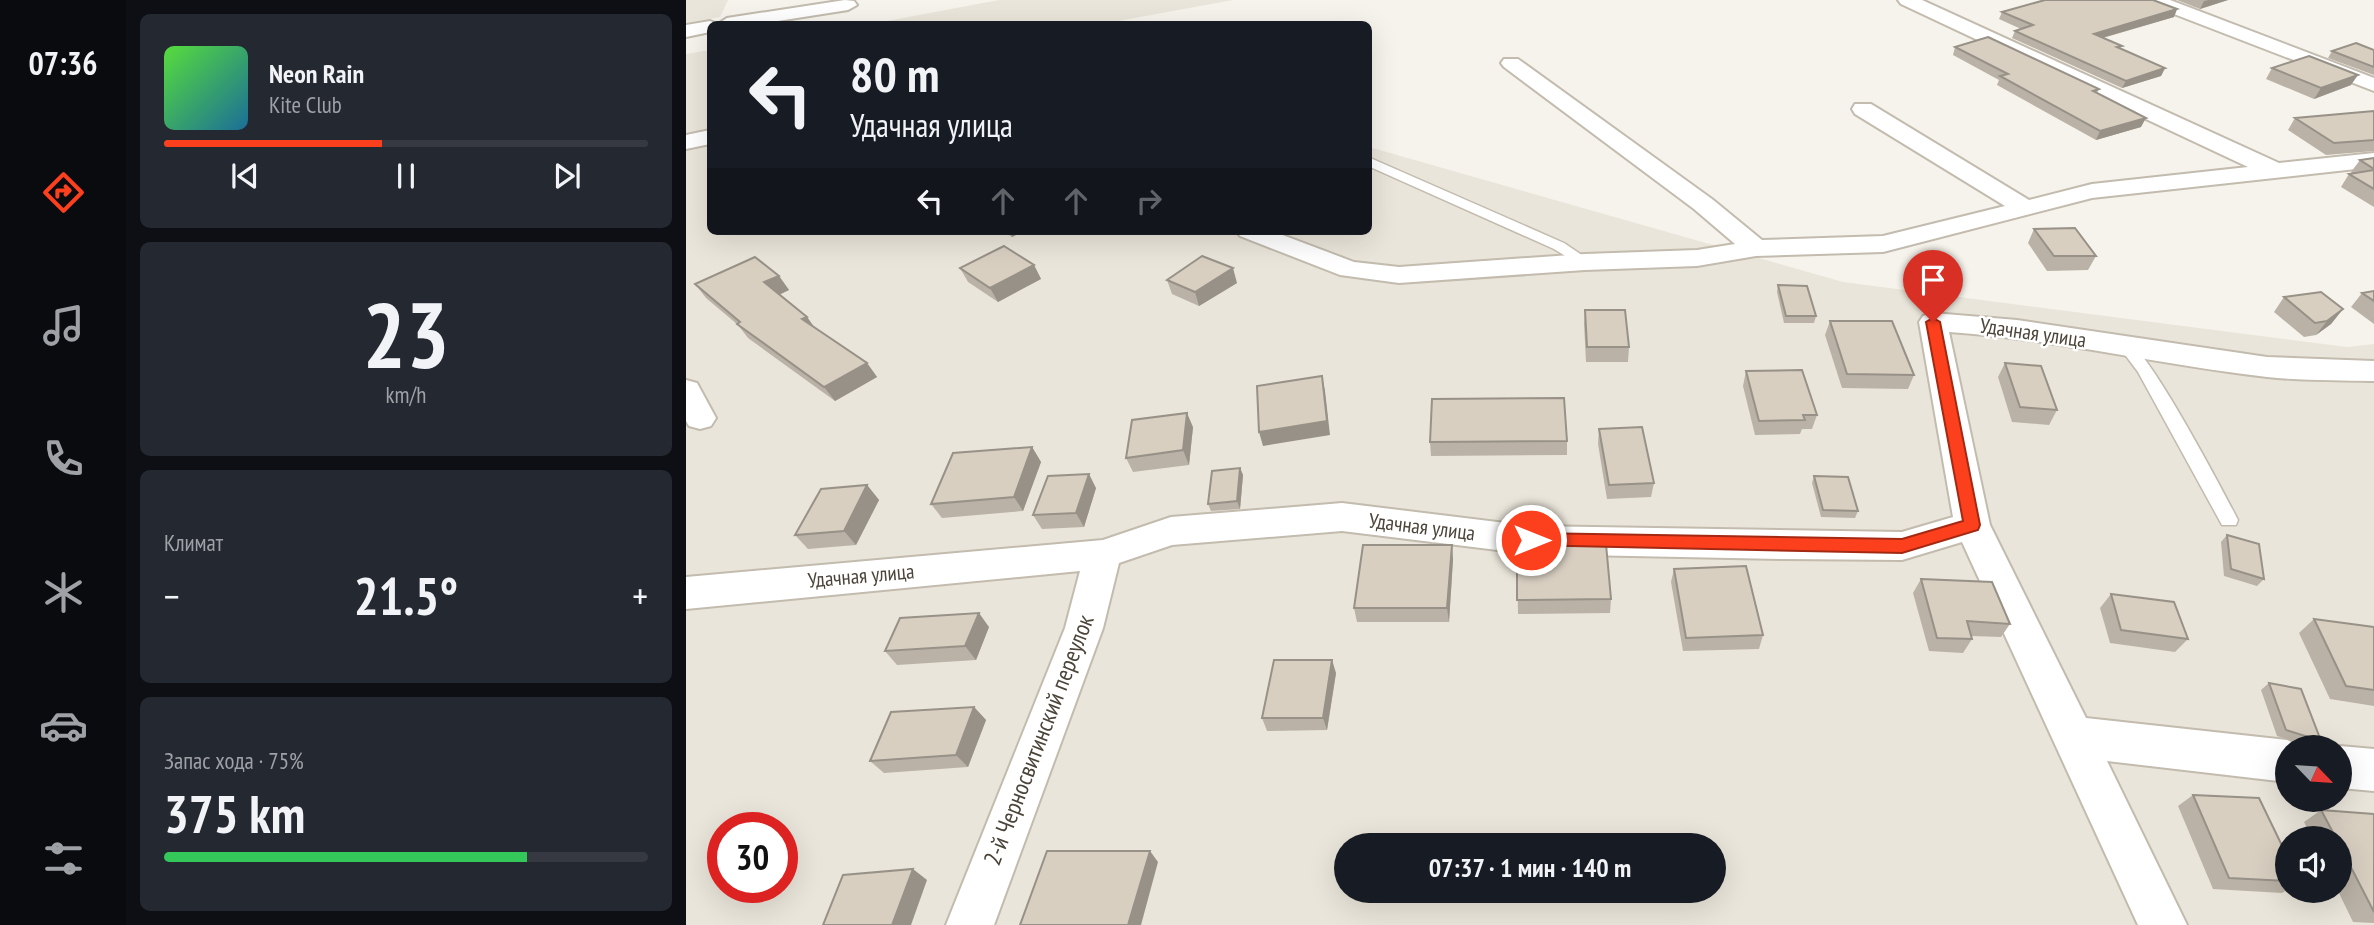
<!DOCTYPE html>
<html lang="ru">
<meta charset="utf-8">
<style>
:root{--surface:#171b24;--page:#242831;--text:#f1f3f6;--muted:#9ea1a6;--line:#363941;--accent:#fc3f1d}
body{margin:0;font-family:"PT Sans Narrow",sans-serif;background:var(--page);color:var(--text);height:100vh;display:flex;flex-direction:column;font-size:26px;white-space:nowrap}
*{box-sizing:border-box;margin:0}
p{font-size:23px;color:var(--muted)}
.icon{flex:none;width:38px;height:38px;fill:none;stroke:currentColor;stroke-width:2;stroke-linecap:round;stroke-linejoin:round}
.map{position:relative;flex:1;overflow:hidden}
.details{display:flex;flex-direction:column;gap:14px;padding:14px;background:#0d0f14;width:560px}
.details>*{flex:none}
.banner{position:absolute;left:21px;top:21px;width:665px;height:214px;border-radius:10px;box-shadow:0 7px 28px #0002;background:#171b24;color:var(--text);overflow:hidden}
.needle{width:46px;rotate:115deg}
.tools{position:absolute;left:1589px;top:735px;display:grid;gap:14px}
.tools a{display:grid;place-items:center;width:77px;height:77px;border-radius:50%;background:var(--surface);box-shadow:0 7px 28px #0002;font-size:35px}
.speed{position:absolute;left:21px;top:812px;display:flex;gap:14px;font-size:35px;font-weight:700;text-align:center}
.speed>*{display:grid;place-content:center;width:91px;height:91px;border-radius:50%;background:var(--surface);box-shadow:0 7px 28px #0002;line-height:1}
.speed .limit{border:10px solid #d22;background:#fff;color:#111}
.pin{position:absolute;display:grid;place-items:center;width:60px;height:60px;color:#fff;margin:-72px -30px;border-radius:50% 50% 50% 0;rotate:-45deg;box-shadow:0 0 7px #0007}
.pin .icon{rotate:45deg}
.me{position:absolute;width:77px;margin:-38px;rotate:90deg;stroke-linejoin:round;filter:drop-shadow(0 0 5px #0008)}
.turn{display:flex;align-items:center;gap:24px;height:147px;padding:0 28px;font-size:32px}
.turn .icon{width:91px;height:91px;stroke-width:2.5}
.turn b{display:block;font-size:49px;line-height:60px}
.lanes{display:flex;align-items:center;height:66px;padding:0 28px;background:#0003;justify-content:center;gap:35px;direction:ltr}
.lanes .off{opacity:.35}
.big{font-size:52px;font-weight:700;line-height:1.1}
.details .card{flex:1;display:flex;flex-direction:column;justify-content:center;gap:10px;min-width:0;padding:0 24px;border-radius:10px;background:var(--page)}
.details .dial{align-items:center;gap:0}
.dial b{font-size:91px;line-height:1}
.song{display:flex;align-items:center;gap:21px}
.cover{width:84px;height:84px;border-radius:10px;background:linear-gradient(135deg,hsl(110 70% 55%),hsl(200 70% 35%))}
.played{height:7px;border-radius:4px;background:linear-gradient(90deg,var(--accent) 45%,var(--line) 45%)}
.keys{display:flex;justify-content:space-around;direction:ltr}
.heat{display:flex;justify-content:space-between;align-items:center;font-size:38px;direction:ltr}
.charge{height:10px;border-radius:5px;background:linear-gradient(90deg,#34c759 75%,var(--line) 0)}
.trip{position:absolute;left:648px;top:833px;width:392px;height:70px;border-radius:35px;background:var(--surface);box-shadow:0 7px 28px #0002;font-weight:700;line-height:70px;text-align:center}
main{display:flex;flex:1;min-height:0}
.menu{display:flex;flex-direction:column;width:126px;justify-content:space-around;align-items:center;background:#090b0e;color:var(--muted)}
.menu .icon{width:49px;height:49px}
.menu .selected{color:var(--accent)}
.menu b{font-size:32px;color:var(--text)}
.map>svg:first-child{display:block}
</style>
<main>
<nav class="menu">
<b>07:36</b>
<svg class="icon selected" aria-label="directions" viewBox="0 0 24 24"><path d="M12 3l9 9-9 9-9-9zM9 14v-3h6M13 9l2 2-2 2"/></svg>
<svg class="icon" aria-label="music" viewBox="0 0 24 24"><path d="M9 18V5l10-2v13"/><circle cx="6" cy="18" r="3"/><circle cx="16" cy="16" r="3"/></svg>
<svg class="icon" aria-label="phone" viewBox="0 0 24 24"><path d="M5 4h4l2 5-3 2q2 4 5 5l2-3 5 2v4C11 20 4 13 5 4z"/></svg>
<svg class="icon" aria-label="climate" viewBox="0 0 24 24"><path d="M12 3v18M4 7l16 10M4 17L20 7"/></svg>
<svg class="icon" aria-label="car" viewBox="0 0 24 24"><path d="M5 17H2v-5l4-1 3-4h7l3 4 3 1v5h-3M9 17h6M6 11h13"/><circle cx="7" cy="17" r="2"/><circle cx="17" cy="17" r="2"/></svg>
<svg class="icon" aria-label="filters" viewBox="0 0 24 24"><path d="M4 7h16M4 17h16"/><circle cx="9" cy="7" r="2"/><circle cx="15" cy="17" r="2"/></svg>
</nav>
<section class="details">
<div class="card">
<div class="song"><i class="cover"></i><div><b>Neon Rain</b><p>Kite Club</p></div></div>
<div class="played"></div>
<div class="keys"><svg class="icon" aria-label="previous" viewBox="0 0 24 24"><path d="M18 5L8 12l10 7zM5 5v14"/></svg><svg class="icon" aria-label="pause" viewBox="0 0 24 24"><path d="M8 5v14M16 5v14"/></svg><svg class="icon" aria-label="next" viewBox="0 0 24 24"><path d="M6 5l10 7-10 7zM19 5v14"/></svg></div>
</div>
<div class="card dial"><b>23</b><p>km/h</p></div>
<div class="card"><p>Климат</p>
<div class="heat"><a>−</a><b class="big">21.5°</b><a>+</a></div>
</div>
<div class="card"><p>Запас хода · 75%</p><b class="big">375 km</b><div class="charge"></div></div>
</section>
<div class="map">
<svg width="1688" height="925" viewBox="0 0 1688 925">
<rect width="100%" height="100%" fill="#f6f3ec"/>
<!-- residential -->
<g fill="#eae5da" fill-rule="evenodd">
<path d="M0,0H42L34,17L0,23Z"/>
<path d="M313,0H547L416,24H185Z"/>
<path d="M24,50V231H682L683,147L1157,282L1661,347L1688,344V925H0V54ZM1601,747H1654V800H1601ZM37,828H96V887H37ZM1601,838H1654V891H1601ZM660,845H1027V891H660Z"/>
</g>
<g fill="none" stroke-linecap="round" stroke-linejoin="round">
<!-- service casing -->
<g stroke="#c2bbae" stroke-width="3">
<g id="service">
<path d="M682,157L878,243L906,262L904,265H894L868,249L682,166Z"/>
<path d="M1442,343C1462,348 1538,493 1552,520L1550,525H1536L1452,372L1434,348Z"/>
</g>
</g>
<!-- minor casing -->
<g stroke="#c2bbae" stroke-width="4">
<g id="minor">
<path d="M159,0L168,1L171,5L162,10L73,24H32L41,18Z"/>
<path d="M1212,0H1236L1593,163L1688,153V167L1406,198L1197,252L1070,256L1011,266L899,270L713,283L654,275L554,236L550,231H586L668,262L713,267L899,254L1011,250L1049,244L1008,209L818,67L815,63L818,59H832L1026,199L1076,240L1197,236L1319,206L1169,114L1166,109L1169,104H1185L1343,200L1406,184L1562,167L1215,4Z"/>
<path d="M1459,0H1484L1688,78V91L1462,4Z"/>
<path d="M24,21L32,24H24V32L0,37V25Z"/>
<path d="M24,130V144L0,149V135Z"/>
<path d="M1247,313L1331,320L1581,357L1688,361V381C1652,380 1617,381 1581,377C1475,365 1370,339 1263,332L1304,525L1400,718L1601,740L1617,747H1601V782L1421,761L1501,925H1452L1276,542L1216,560L1097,559L845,554L656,531L486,545L433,563L417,628L308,925H260L379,628L394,571L0,609V577L417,540L485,517L656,503L845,526L1216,532L1267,517L1233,322L1237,316Z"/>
<path d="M0,380L11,383L30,418L25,426L14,429L3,426L0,421Z"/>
<path d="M1654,746L1688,749V791L1654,788V747H1652Z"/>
</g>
</g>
<!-- service -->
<use href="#service" fill="#fff" fill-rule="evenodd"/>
<!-- minor -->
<use href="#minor" fill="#fff" fill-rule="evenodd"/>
</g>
<!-- wall -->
<g fill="#bab2a6">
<path d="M1491,0H1542L1514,9Z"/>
<path d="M1491,9L1488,17L1417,38L1434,49L1479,68L1475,76L1436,88L1326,38L1329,31L1335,29L1313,19L1316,12Z"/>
<path d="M1269,47L1413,89L1411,93L1455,127L1410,140L1311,85L1313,80L1267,55Z"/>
<path d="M1688,50V75L1642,58L1646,51Z"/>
<path d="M1586,68L1665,85L1628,99L1580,79Z"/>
<path d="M1688,111V151L1640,155L1602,130L1609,118Z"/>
<path d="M1688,158V207L1655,187L1663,174H1667L1665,172L1674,160Z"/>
<path d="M1348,229L1410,256L1402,270L1361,271L1342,243Z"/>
<path d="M317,231H338L326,237Z"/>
<path d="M348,265L355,279L312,302L282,282L274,268Z"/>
<path d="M93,276L103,290L93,294L121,317L128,327L181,363L191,377L149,401L62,338L52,325L20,298L9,284Z"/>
<path d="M481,280L551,283L513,306L486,294Z"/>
<path d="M1092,285L1130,316L1128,323H1098L1091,292Z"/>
<path d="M1688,291V324L1665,307L1676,293Z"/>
<path d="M1598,297L1657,309L1645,324L1630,335L1618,337L1588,312Z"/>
<path d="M899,310L943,347L942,362H900L898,324Z"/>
<path d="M1144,321L1228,375L1222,389L1156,388L1139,335Z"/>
<path d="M1319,363L1371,410L1363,425L1326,422L1312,377Z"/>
<path d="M1060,371L1131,415L1126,429H1116L1114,434L1069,435L1057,386Z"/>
<path d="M507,427L503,465L447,472L440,458Z"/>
<path d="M913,429L968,483L965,497L921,499L912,444Z"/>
<path d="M881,441V455L745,456L744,442Z"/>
<path d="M346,447L355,462L337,511L256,518L245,504Z"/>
<path d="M554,468L557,475L554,509L525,511L522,504Z"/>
<path d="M1128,476L1172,511L1169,518L1135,517L1126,483Z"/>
<path d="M181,485L193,500L170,545L122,549L109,535Z"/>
<path d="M410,488L398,527L356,529L347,515Z"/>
<path d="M1541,535L1578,579L1571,586L1538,576L1535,542Z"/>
<path d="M831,543L925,599L924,613L832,614Z"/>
<path d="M767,559L763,622H671L668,608Z"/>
<path d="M988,569L1077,635L1073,649L997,651L985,582Z"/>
<path d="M1235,579L1324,624L1315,637L1285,636L1286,639L1277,653L1243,651L1227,593Z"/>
<path d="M1425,594L1502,639L1489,652L1424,643L1414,608Z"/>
<path d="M1628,619L1688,627V706L1644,699L1613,633Z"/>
<path d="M303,627L290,660L211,665L199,651Z"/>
<path d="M650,673L641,730L581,731L576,718Z"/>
<path d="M1583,683L1635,741L1626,747L1591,736L1575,690Z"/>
<path d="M288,707L300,720L282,767L198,773L184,761Z"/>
<path d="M1507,795L1601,856V890L1596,893L1527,889L1492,806Z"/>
<path d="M1635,810L1688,814V923L1667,922L1652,891H1654V838H1626L1618,822Z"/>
</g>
<!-- shaded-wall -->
<g fill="#979187">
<path d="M1523,0H1542L1514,9L1518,1Z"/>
<path d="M1491,9L1488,17L1405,41L1408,34Z"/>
<path d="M1479,68L1475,76L1436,88L1440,81Z"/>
<path d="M1672,75L1665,85L1628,99L1635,88Z"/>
<path d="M1460,118L1455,127L1410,140L1414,131Z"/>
<path d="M324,231H338L326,237Z"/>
<path d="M348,265L355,279L312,302L304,288Z"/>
<path d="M547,268L551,283L513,306L509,292Z"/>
<path d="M93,276L103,290L89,297L78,282Z"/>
<path d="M1657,309L1645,324L1630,335L1641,321Z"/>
<path d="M121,317L131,331L116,319Z"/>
<path d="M181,363L191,377L149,401L138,387Z"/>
<path d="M636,376L639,391L644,435L577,446L573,432Z"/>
<path d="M501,413L507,427L503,465L497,450Z"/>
<path d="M346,447L355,462L337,511L328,497Z"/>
<path d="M554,468L557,475L554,509L551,501Z"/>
<path d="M403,474L410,488L398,527L390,513Z"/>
<path d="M181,485L193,500L170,545L158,531Z"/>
<path d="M766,545L767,559L763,622L761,608Z"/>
<path d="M293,613L303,627L290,660L279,646Z"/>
<path d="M646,660L650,673L641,730L637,718Z"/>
<path d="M288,707L300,720L282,767L270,755Z"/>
<path d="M464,851L472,862L455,925H442Z"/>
<path d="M227,869L241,880L225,925H206Z"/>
</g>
<!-- building -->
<g fill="#d8cfc1" stroke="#979187" stroke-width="2">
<path d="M1359,0H1467L1491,9L1408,34L1436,46L1431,47L1479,68L1440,81L1329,31L1347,25L1316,12Z"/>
<path d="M1302,37L1413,89L1407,91L1460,118L1414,131L1314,76L1322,74L1269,47Z"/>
<path d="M1670,43L1688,50V67L1646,51Z"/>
<path d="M1623,56L1672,75L1635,88L1586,68Z"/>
<path d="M1688,111V140L1648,143L1609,118Z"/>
<path d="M1688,158V169L1674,160Z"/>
<path d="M1688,170V189L1663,174Z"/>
<path d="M1389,228L1410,256H1368L1348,229Z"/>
<path d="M318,246L348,265L304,288L274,268Z"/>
<path d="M516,256L547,268L509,292L481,280Z"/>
<path d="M69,257L93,276L78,282L121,317L116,319L181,363L138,387L51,324L54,322L9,284Z"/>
<path d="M1092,285L1121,286L1130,316H1100Z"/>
<path d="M1688,291V301L1676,293Z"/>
<path d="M1635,292L1657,309L1641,321L1629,323L1598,297Z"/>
<path d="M899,310H939L943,347H901Z"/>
<path d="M1144,321H1206L1228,375L1161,374Z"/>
<path d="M1319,363L1355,366L1371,410L1334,407Z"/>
<path d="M1116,370L1131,415H1117L1119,420L1073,421L1060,371Z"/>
<path d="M636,376L641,421L573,432L571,386Z"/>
<path d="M878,398L881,441L744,442L746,399Z"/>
<path d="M501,413L497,450L440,458L446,420Z"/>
<path d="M956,427L968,483L923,485L913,429Z"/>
<path d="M346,447L328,497L245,504L267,453Z"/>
<path d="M554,468L551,501L522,504L526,471Z"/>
<path d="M403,474L390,513L347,515L362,476Z"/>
<path d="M1128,476L1162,477L1172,511L1137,510Z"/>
<path d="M181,485L158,531L109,535L135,489Z"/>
<path d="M1541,535L1573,544L1578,579L1545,569Z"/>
<path d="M831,543L920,544L925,599L831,600Z"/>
<path d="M677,545H766L761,608H668Z"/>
<path d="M1060,566L1077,635L1000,638L988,569Z"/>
<path d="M1235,579L1306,582L1324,624L1281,621L1286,639L1251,638Z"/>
<path d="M1425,594L1488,602L1502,639L1435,630Z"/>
<path d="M293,613L279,646L199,651L214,618Z"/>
<path d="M1628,619L1688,627V690L1660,686Z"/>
<path d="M588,660H646L637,718H576Z"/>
<path d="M1583,683L1615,689L1635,741L1600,730Z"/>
<path d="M288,707L270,755L184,761L205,712Z"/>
<path d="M1507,795L1573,798L1601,856V881L1543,878Z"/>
<path d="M1635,810L1688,814V912L1654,846V838H1650Z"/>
<path d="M361,851H464L442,925H334Z"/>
<path d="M227,869L206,925H137L157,875Z"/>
</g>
<!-- route -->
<path fill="#fc3f1d" stroke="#a42913" stroke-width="2" d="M1247,318L1254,322L1294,525L1292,530L1216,553L838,545L836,540L838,535L845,533L1216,539L1277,521L1240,322Z"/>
<g text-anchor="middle" stroke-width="5" stroke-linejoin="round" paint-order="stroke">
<!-- street labels -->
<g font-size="21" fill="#4b4439" stroke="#fff">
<text transform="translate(1347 333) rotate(8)" y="7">Удачная улица</text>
<text transform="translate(736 527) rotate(7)" y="7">Удачная улица</text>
<text transform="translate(175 576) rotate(-5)" y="7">Удачная улица</text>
</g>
<!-- near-street labels -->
<g font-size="24" fill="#4b4439" stroke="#fff">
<text transform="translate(353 740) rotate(-69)" y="8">2-й Черносвитинский переулок</text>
</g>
</g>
</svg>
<div class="tools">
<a><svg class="needle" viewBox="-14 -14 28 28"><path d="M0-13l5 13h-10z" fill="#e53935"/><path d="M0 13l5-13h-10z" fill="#9ea1a6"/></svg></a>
<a><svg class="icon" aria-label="sound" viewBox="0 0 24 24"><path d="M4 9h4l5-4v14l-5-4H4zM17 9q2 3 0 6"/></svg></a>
</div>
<div class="speed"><div class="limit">30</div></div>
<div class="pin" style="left:1247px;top:322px;background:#d93025"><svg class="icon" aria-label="arrive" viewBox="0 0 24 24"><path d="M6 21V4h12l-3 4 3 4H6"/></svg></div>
<svg class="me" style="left:845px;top:540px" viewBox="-20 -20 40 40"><circle r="17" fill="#fc3f1d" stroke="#fff" stroke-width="3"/><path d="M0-11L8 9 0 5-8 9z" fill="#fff"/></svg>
<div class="trip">07:37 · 1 мин · 140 m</div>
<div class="banner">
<div class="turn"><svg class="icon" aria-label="left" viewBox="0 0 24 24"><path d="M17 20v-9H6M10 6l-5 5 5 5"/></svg><div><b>80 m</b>Удачная улица</div></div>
<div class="lanes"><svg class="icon" aria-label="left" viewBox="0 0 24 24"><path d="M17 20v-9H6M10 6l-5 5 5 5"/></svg><svg class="icon off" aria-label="ahead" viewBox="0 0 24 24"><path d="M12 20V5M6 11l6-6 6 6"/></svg><svg class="icon off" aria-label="ahead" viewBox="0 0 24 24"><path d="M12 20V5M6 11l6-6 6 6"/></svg><svg class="icon off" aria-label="right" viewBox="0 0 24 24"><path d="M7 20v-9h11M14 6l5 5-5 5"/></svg></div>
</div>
</div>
</main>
